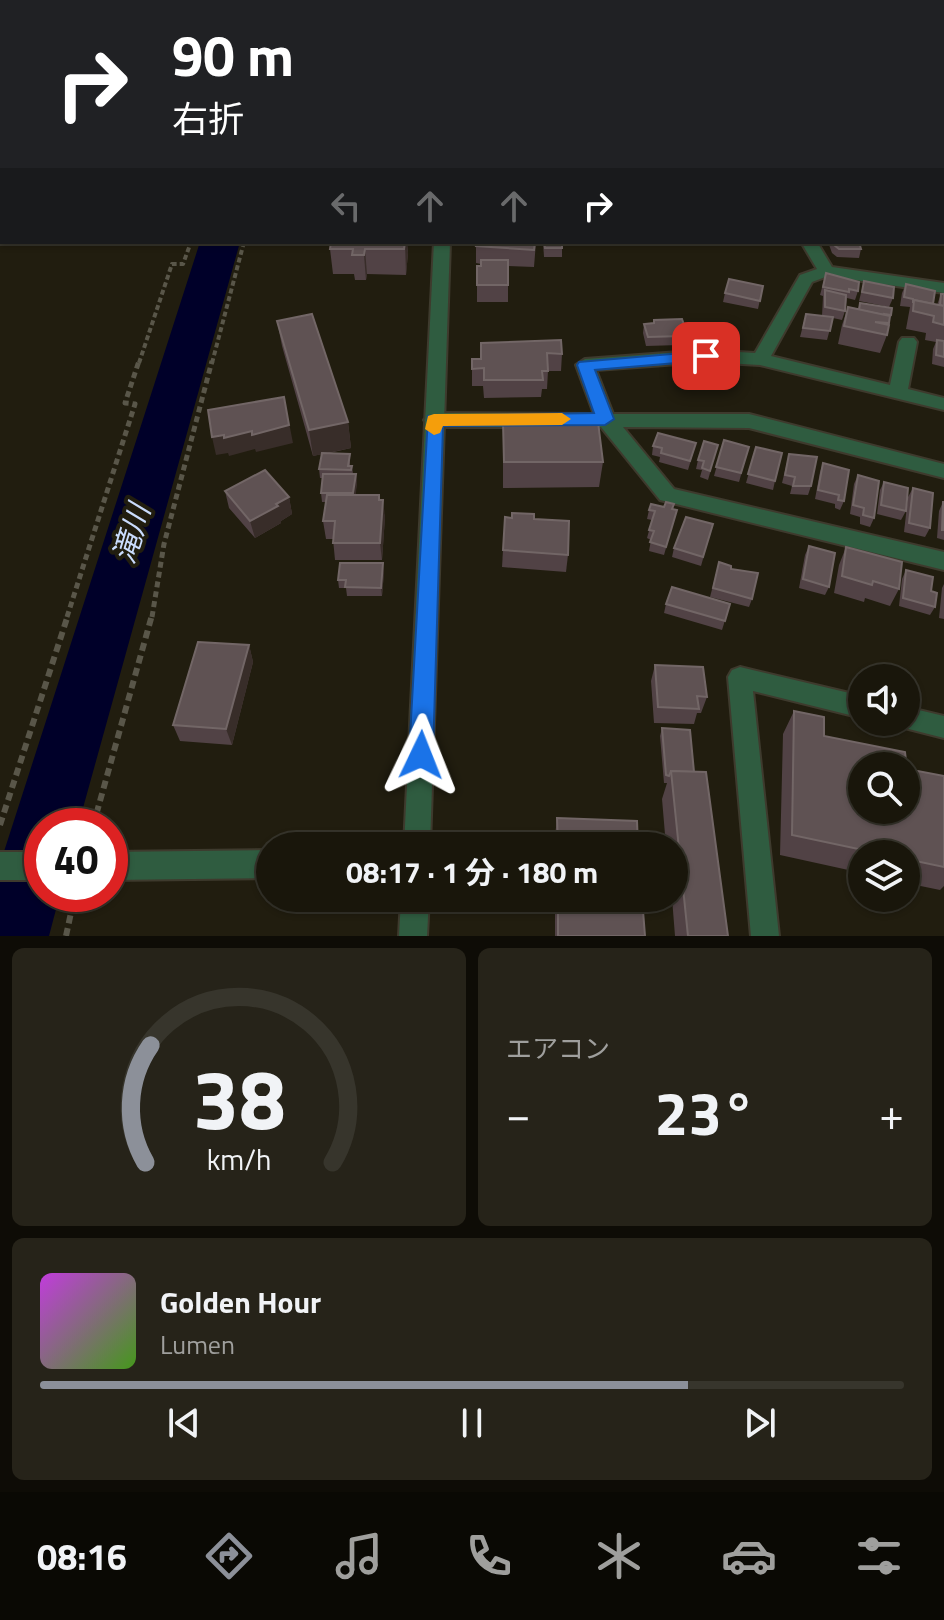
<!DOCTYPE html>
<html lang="ja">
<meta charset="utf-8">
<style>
:root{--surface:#19160b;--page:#262319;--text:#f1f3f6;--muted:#9f9f9d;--line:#37352c;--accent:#8c9099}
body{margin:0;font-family:"Titillium Web","Noto Sans JP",sans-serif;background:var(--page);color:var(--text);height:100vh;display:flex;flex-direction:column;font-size:30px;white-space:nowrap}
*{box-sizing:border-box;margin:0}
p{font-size:26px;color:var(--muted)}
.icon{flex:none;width:44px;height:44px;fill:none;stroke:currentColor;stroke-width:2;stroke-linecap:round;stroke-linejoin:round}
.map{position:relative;height:936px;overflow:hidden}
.details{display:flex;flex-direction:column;gap:12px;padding:12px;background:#0e0c06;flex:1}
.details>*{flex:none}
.hud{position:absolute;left:0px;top:0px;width:944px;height:244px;box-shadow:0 2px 6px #0004,0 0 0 2px var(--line);background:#202124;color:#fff;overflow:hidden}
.controls{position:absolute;left:848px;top:664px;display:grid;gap:16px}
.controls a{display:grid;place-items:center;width:72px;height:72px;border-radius:50%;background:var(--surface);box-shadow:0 2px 6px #0004,0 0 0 2px var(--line);font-size:40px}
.speed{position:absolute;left:24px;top:808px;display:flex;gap:16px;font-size:40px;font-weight:700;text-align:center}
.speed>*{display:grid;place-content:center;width:104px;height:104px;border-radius:50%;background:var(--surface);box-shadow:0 2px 6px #0004,0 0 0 2px var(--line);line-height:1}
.speed .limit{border:12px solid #d22;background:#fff;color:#111}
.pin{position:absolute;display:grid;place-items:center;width:68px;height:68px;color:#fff;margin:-34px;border-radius:16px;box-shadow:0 4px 12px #0006}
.me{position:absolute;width:88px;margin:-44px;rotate:2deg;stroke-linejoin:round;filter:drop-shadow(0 0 6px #0008)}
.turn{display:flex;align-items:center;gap:28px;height:168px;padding:0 40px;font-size:36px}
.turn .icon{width:104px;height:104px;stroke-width:2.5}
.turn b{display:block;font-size:56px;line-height:68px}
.lanes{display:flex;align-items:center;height:76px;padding:0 40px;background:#0003;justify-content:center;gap:40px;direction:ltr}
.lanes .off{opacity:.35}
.big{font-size:60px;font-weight:700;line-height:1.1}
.details .tile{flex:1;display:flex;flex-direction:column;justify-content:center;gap:12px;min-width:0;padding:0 28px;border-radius:12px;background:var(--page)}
.details .dial{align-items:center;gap:0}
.dial svg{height:208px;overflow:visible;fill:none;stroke:var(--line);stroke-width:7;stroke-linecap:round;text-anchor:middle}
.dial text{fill:var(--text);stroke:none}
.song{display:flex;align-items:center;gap:24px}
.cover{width:96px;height:96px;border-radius:12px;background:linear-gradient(135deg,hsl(290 70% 55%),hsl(100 70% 35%))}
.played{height:8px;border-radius:4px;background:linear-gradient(90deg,var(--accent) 75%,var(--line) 75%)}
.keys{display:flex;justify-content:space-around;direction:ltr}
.heat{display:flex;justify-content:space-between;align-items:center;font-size:44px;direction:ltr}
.details .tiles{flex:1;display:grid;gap:12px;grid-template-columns:1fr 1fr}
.tile:last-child{grid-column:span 2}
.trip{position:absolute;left:256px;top:832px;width:432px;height:80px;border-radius:40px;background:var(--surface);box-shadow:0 2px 6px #0004,0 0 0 2px var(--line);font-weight:700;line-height:80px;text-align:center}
.tabs{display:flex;height:128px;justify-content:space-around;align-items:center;background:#0a0904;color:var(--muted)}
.tabs .icon{width:56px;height:56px}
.tabs .selected{color:var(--accent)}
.tabs b{font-size:36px;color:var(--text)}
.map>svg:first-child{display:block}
</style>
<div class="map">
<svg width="944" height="936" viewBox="0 0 944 936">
<rect width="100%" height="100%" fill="#211d0f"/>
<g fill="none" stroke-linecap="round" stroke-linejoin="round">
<!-- river -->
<g fill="#000029" fill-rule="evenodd">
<rect x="291" y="0" width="28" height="2"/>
<path d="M200,242H240L78,826H42V894H60L49,936H0V864Z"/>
</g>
<!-- minor casing -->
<g stroke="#3e3a2d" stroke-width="4">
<g id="minor">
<path d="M245,0H259L261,2H247Z"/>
<rect x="942" y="58" width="2" height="8"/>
<rect x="0" y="102" width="2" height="8"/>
<rect x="0" y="150" width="2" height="8"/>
<path d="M801,242H817L832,267L944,283V293L828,276L812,282L771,356L890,385L899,342L902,338H914L917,342L908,389L944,398V410L760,365L706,362L596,370L613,414H749L944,464V478L749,428L623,427L674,489L944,552V570L660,500L601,427H434L424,420L434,413L594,414L576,365L585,359L706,350L755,353L800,275L817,269Z"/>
<path d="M740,667L862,696V718L753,691L779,936H751L728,677L732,670Z"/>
<path d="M906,707L944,716V738L897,726L896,722H906Z"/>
</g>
</g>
<!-- tertiary casing -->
<g stroke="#3e3a2d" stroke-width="4">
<g id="tertiary">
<path d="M433,0H445L446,2H434Z"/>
<path d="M434,242H450L430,846H404Z"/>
<path d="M270,850V878L110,880V852Z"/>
<rect x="0" y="852" width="42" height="28"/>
<path d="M401,898H429L427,936H399Z"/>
</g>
</g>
<!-- path-far2 -->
<g stroke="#595649" stroke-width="4" stroke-dasharray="5 3" stroke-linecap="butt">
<path d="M139,363L172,264H183L191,242"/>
<path d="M212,363L244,242"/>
</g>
<!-- path-far1 -->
<g stroke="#595649" stroke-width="5" stroke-dasharray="6 4" stroke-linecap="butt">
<path d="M67,617L135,404L125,403L139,361"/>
<path d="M152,617L164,544L212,361"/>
</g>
<!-- path -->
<g stroke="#595649" stroke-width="6" stroke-dasharray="8 5" stroke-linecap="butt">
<path d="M0,825L68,615"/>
<path d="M93,826L152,615"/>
<path d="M66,936L75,894"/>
</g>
<!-- minor -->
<use href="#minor" fill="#2f5c40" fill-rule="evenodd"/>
<!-- tertiary -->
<use href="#tertiary" fill="#2f5c40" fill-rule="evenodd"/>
</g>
<!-- wall -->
<g fill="#514245">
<path d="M221,0H246V2H225Z"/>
<rect x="554" y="0" width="13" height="2"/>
<path d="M407,242L408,253L406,275L367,274L366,280H355L354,274H333L330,249Z"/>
<path d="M536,242L534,267L508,266V302H477V266H481V264L476,263V246Z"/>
<path d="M543,242H562V257H544Z"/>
<path d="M828,242H859L861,249L859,258L837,257L832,253Z"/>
<path d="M826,273L858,291L855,300L847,298L845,311L842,320L833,318L827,340L800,337L806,314L822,316L823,296L820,295Z"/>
<path d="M864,281L893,298L889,307L859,301Z"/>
<path d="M906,284L933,304L937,305L941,294H944V367L932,364L933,349L936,342L925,340L926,333L906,329L910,307L900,306L902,293Z"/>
<path d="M763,286L758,309L723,302L725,293Z"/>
<path d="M860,303L892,308L887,335L880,353L838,344L842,325L848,307L858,309Z"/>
<path d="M654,320L686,331L684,340H681L680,345L646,346L643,333L644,324L653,323Z"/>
<path d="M277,321L348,422L351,448L325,454H350V466H352L353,474H356L357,483L355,495L380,500L385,517L382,560H335L333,539H326L323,521L326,502H322L321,493L323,478H320L319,469L322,454L313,456L282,346Z"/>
<path d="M481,343L562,354L561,371H548L547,389H542L541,397L484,398L483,386H472V369L481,359Z"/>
<path d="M503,422L603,462L599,487L503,488Z"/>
<path d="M724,440L749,447L739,482L714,476Z"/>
<path d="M696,443L688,470L659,462L660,457L652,455L653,446Z"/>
<path d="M718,445L708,480L700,477L702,470L696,469L698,460Z"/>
<path d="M756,447L775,481L773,490L746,483Z"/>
<path d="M789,454L811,486L808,495L790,494L792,486L782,483Z"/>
<path d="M823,463L844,501L840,510L835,508V504L815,499L820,472Z"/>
<path d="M858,475L874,518L870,527L860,524V517L850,514L854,484Z"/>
<path d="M884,482L906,511L901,520L877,514L880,490Z"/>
<path d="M913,488L930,528L925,537L904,532L908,497Z"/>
<path d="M225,491L289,497L292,514L281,521V523L255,538L229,508Z"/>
<path d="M943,502H944V540L937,538L939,511Z"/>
<path d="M674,504L673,509L677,510L664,555L649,551L651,540L647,538L652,520L647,519L649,510Z"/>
<path d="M512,518L534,519L568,555L566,572L502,567L503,550Z"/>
<path d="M713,524L701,566L672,557L674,548Z"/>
<path d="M809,546L829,587L825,595L799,588L805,555Z"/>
<path d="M846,547L899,589L890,606L865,598L864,602L834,593L839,565Z"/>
<path d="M719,562L731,569L752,599L749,607L710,597Z"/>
<path d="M906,570L931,591L935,607L930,615L899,606L902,579Z"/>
<path d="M384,572L382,596H347L346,588H339L338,580Z"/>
<path d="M944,584V619L939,618L942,588Z"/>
<path d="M666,604H730L722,630L664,613Z"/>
<path d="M249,645L253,662L232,745L180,741L173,725Z"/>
<path d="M655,665L707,697L701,713H697L694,724L654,723L651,681Z"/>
<path d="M794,711L824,736L907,769L944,776V886L940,890L906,883V854H862V873L780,855L783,734Z"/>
<path d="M662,728L694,772L728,936H675L672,898H674V846H666L662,799L667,783H664L660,736Z"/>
<path d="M557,818L638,846H554Z"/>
<path d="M555,898H642L645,936H555Z"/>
</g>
<!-- shaded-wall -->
<g fill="#382d29">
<rect x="235" y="0" width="11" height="2"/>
<path d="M1,125L2,136L0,140V126Z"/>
<path d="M2,201V233L1,236L0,204Z"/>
<path d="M405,242H407L408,253L406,275Z"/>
<path d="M365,249L367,274L366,280L364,255Z"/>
<path d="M284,397L293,443L256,452L255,449L229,456L228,453L216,455L212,437Z"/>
<path d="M348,422L351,448L313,456L309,430Z"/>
<path d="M356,474L357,483L355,502L353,493Z"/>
<path d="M289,497L292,514L281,521V523L255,538L250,521Z"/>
<path d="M383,500L385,517L382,560L380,543Z"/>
<path d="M383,563L384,572L382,596L381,588Z"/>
<path d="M249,645L253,662L232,745L226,729Z"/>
</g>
<!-- building -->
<g fill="#5f5253" stroke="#726666" stroke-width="2" fill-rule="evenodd">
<path d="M69,0H75L81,2H66Z"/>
<path d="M97,0H111L108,2H94Z"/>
<path d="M146,0H162L172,2H144Z"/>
<path d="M594,0H628L630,2H568Z"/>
<path d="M0,108L2,109V117L1,120Z"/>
<path d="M331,242H405L404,249H365L364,255H352L353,249H330Z"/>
<path d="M477,242H535L534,250L476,246Z"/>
<path d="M544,242H562V248H545Z"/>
<path d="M834,242H859L861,249H839L834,245Z"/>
<path d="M481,260H508V285H477V266H481Z"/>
<path d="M826,273L859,282L858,291L849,289V292L823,287Z"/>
<path d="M729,279L763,286L760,301L725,293Z"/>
<path d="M864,281L894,287L893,298L862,292Z"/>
<path d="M906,284L935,291L933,304L914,300L913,303V299L904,297Z"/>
<path d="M825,290L846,295L845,311L825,307Z"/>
<path d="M941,294H944V306L940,305Z"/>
<path d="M914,300L944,306V325L933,322L934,316L913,311Z"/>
<path d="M860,303L892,308L891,315L884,314V315L859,310Z"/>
<path d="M848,307L890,316L889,323L875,322L889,325L887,335L844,326Z"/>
<path d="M312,314L348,422L309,430L277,321Z"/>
<path d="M806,314L833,317L830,331L803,328Z"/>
<path d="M682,319L686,331L681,332L682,336L648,337L644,324L654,323V320Z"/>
<path d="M561,340L562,354L547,353L548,371H542L543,380H484V368L472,369V359H481V343Z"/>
<path d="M937,340L944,341V357L936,355Z"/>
<path d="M284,397L289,425L252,435V431L224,438V435L212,437L208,410Z"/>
<path d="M503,422H598L603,462H504Z"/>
<path d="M658,433L696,443L690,461L661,453L662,448L653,446Z"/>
<path d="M724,440L749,447L741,473L716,467Z"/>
<path d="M704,441L718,445L710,471L702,468L704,461L698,460Z"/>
<path d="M756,447L782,453L775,481L748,474Z"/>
<path d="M322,453L350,454L348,466H352L351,470L319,469Z"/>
<path d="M789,454L817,457L811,486H793L795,477L785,475Z"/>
<path d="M823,463L849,470L844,501L838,500L839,495L818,490Z"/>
<path d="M265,470L289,497L276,504L278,506L250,521L225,491Z"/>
<path d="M323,474H356L353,493H321Z"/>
<path d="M858,475L879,481L874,518L863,515L864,508L853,505Z"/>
<path d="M884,482L908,488L906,511L881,505Z"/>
<path d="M913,488L933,493L930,528L909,523Z"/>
<path d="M327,495H379V500H383L380,543H333L335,521H323Z"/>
<path d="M666,502L674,504L672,509L677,510L666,547L650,542L654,531L649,530L655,511L649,510L651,504L664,507Z"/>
<path d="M943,502H944V530H942Z"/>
<path d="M512,513L534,514V519L569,521L568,555L503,550L505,517L512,518Z"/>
<path d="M686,517L713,524L703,557L674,548Z"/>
<path d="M809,546L835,553L829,587L803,579Z"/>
<path d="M846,547L902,562L899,589L873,581L872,585L842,576Z"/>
<path d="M719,562L731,566V569L758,573L752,599L713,588Z"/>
<path d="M340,563H383L381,588L345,587L346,580H338Z"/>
<path d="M906,570L933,577L931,591L937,593L935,607L903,598Z"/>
<path d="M672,587L730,604L725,621L666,604Z"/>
<path d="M198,642L249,645L226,729L173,725Z"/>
<path d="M655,665L703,667L707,697L697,696L699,709L658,707Z"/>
<path d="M794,711L824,717V736L905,752L907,769L944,776V867L906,859V854H882L792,835ZM862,766H906V810H862Z"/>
<path d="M662,728L690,730L694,772L671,771L669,776L666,775Z"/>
<path d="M671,771L706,772L728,936H688Z"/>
<path d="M557,818L637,821L638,846H558Z"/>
<path d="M558,898H642L645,936H558Z"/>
</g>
<!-- route -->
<path fill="#1a73e8" stroke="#114b97" stroke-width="2" d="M706,351L714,356L712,360L595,370L614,419L605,425L443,426L433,755L429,762L421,765L413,762L409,755L428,416L594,413L577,365L579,362Z"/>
<!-- slow -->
<path fill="#f59e0b" d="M562,413L571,419L562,425L443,426L440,433L434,435L425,429L428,416L434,414Z"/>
<g text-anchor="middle" stroke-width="8" stroke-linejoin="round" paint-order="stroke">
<!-- water labels -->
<g font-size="30" font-style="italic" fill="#cadcfd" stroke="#211d0f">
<text transform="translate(132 534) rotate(-73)" y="10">滝川</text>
</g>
</g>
</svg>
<div class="controls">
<a><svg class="icon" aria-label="sound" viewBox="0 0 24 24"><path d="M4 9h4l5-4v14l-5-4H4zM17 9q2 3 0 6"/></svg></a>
<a><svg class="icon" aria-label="search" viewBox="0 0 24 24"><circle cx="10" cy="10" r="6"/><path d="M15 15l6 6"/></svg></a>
<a><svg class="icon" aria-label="layers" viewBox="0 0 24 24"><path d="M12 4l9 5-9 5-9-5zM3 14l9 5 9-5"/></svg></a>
</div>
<div class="speed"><div class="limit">40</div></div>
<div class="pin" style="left:706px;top:356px;background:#d93025"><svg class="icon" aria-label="arrive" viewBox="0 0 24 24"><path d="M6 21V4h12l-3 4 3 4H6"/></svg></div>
<svg class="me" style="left:421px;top:755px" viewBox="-20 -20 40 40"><path d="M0-17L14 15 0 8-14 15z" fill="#1a73e8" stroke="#fff" stroke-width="4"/></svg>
<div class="trip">08:17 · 1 分 · 180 m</div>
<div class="hud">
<div class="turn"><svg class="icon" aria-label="right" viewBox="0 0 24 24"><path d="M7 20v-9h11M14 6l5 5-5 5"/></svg><div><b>90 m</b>右折</div></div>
<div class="lanes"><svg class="icon off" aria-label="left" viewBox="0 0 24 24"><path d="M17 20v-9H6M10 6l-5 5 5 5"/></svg><svg class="icon off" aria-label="ahead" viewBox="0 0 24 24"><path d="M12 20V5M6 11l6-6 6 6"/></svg><svg class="icon off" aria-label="ahead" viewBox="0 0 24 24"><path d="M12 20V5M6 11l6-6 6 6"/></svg><svg class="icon" aria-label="right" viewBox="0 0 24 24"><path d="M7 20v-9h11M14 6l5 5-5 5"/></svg></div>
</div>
</div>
<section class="details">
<div class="tiles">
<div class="tile dial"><svg viewBox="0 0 100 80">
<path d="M14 69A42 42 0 1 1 86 69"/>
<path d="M14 69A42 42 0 0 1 16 24" stroke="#8c9099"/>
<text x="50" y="56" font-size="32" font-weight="700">38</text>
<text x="50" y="72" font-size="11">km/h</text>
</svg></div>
<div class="tile"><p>エアコン</p>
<div class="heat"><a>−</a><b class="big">23°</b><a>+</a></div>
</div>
<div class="tile">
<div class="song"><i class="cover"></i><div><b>Golden Hour</b><p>Lumen</p></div></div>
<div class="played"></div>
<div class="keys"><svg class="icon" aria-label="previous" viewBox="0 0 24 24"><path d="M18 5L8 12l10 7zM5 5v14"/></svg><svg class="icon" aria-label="pause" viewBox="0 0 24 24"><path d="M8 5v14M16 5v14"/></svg><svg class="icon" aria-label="next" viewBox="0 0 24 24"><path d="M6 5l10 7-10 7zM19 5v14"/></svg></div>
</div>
</div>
</section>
<nav class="tabs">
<b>08:16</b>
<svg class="icon selected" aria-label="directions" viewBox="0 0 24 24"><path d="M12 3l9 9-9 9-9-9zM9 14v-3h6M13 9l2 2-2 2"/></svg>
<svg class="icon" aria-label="music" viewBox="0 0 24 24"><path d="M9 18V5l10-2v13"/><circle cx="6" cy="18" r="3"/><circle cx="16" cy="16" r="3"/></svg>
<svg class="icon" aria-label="phone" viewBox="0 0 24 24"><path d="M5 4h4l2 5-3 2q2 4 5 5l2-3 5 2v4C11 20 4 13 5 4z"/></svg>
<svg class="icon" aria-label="climate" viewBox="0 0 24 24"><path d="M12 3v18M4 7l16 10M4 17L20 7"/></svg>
<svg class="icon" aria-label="car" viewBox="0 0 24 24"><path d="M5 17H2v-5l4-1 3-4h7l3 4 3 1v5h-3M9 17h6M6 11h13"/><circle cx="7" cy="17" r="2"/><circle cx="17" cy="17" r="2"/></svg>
<svg class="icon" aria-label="filters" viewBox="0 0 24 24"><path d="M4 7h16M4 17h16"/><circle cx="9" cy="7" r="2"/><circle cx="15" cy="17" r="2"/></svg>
</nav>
